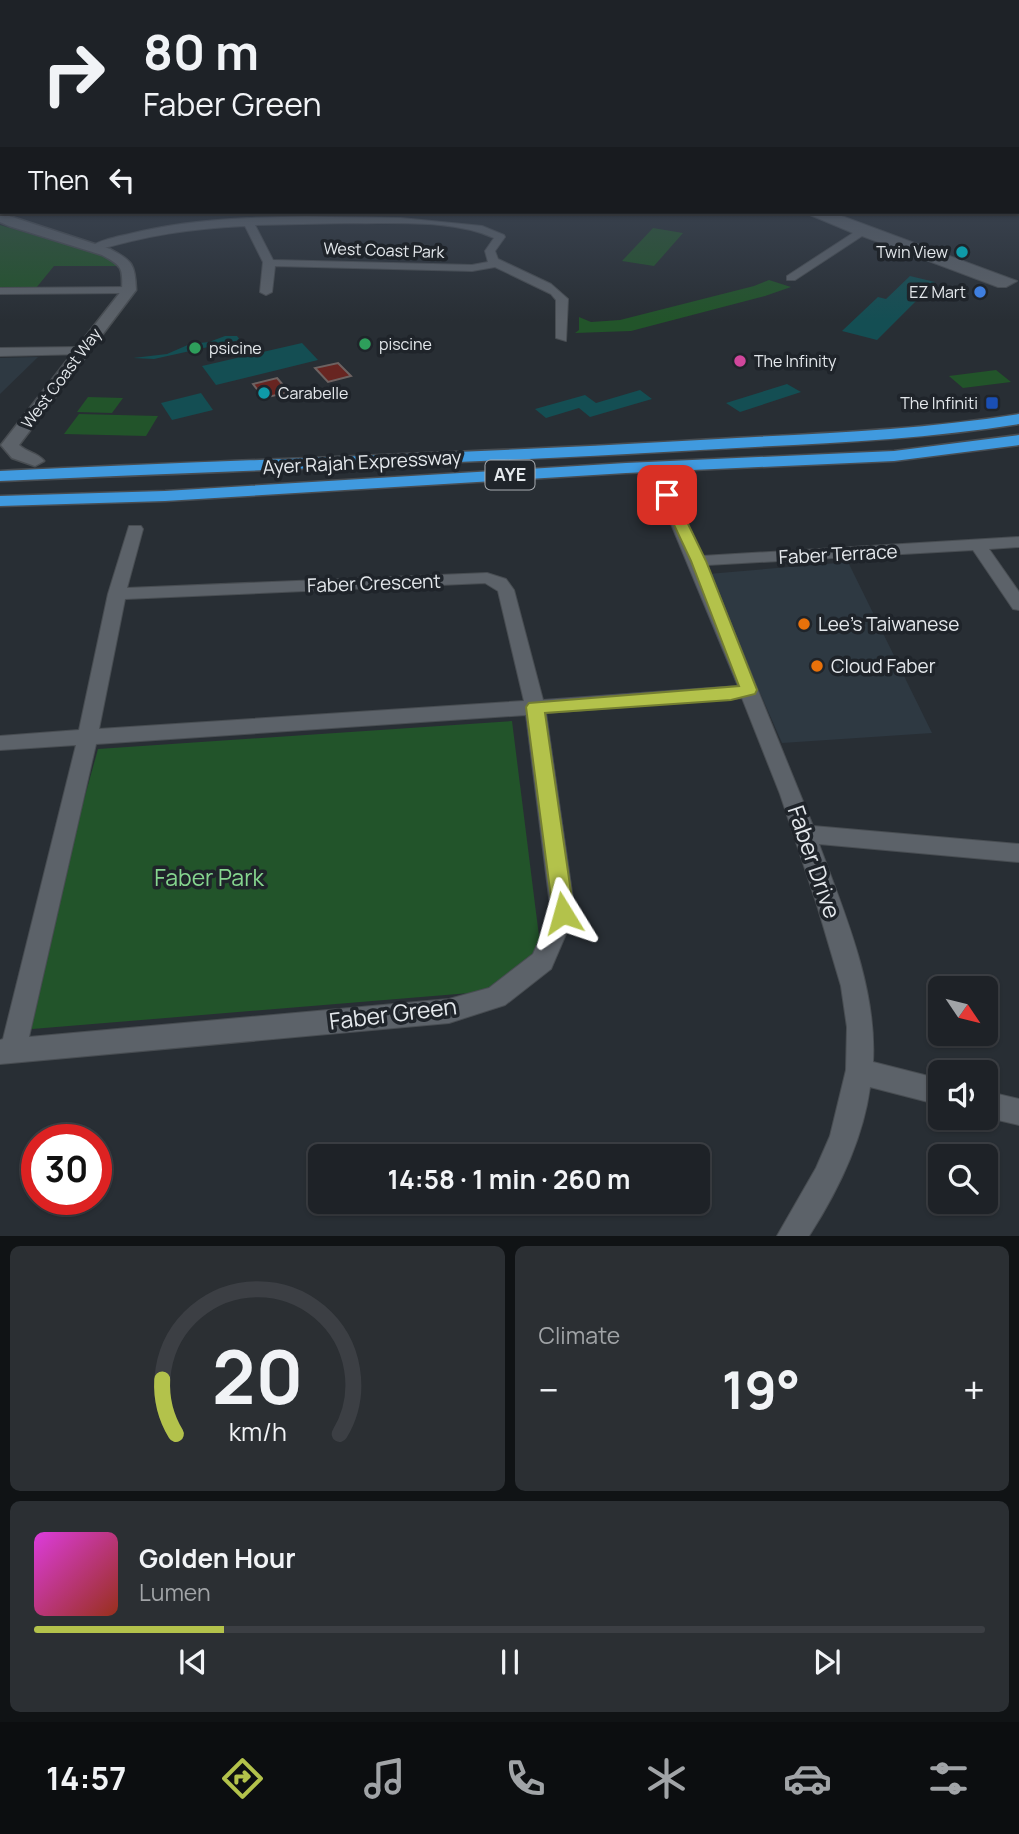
<!DOCTYPE html>
<meta charset="utf-8">
<style>
:root{--surface:#1e2227;--page:#2b2f33;--text:#f1f3f6;--muted:#a1a4a7;--line:#3c3f44;--accent:#b3c24b}
body{margin:0;font-family:Manrope,sans-serif;background:var(--page);color:var(--text);height:100vh;display:flex;flex-direction:column;font-size:26px;white-space:nowrap}
*{box-sizing:border-box;margin:0}
p{font-size:23px;color:var(--muted)}
.icon{flex:none;width:38px;height:38px;fill:none;stroke:currentColor;stroke-width:2;stroke-linecap:round;stroke-linejoin:round}
.map{position:relative;height:1236px;overflow:hidden}
.panel{display:flex;flex-direction:column;gap:10px;padding:10px;background:#101315;flex:1}
.panel>*{flex:none}
.hud{position:absolute;left:0px;top:0px;width:1020px;height:214px;box-shadow:0 2px 5px #0004,0 0 0 2px var(--line);background:#1e2227;color:var(--text);overflow:hidden}
.needle{width:46px;rotate:125deg}
.tools{position:absolute;left:928px;top:976px;display:grid;gap:14px}
.tools a{display:grid;place-items:center;width:70px;height:70px;border-radius:10px;background:var(--surface);box-shadow:0 2px 5px #0004,0 0 0 2px var(--line);font-size:35px}
.speed{position:absolute;left:21px;top:1124px;display:flex;gap:14px;font-size:35px;font-weight:700;text-align:center}
.speed>*{display:grid;place-content:center;width:91px;height:91px;border-radius:50%;background:var(--surface);box-shadow:0 2px 5px #0004,0 0 0 2px var(--line);line-height:1}
.speed .limit{border:10px solid #d22;background:#fff;color:#111}
.pin{position:absolute;display:grid;place-items:center;width:60px;height:60px;color:#fff;margin:-30px;border-radius:14px;box-shadow:0 4px 10px #0006}
.me{position:absolute;width:77px;margin:-38px;rotate:352deg;stroke-linejoin:round;filter:drop-shadow(0 0 5px #0008)}
.turn{display:flex;align-items:center;gap:24px;height:147px;padding:0 28px;font-size:32px}
.turn .icon{width:91px;height:91px;stroke-width:2.5}
.turn b{display:block;font-size:49px;line-height:60px}
.then{display:flex;align-items:center;height:66px;padding:0 28px;background:#0003;gap:14px;font-size:26px}
.big{font-size:52px;font-weight:700;line-height:1.1}
.panel .card{flex:1;display:flex;flex-direction:column;justify-content:center;gap:10px;min-width:0;padding:0 24px;border-radius:10px;background:var(--page)}
.panel .dial{align-items:center;gap:0}
.dial svg{height:182px;overflow:visible;fill:none;stroke:var(--line);stroke-width:7;stroke-linecap:round;text-anchor:middle}
.dial text{fill:var(--text);stroke:none}
.song{display:flex;align-items:center;gap:21px}
.cover{width:84px;height:84px;border-radius:10px;background:linear-gradient(135deg,hsl(300 70% 55%),hsl(10 70% 35%))}
.played{height:7px;border-radius:4px;background:linear-gradient(90deg,var(--accent) 20%,var(--line) 20%)}
.keys{display:flex;justify-content:space-around;direction:ltr}
.heat{display:flex;justify-content:space-between;align-items:center;font-size:38px;direction:ltr}
.panel .tiles{flex:1;display:grid;gap:10px;grid-template-columns:1fr 1fr}
.card:last-child{grid-column:span 2}
.trip{position:absolute;left:308px;top:1144px;width:402px;height:70px;border-radius:10px;background:var(--surface);box-shadow:0 2px 5px #0004,0 0 0 2px var(--line);font-weight:700;line-height:70px;text-align:center}
.tabs{display:flex;height:112px;justify-content:space-around;align-items:center;background:#0c0e10;color:var(--muted)}
.tabs .icon{width:49px;height:49px}
.tabs .current{color:var(--accent)}
.tabs b{font-size:32px;color:var(--text)}
.map>svg:first-child{display:block}
</style>
<div class="map">
<svg width="1019" height="1236" viewBox="0 0 1019 1236">
<rect width="100%" height="100%" fill="#282e34"/>
<!-- built -->
<g fill="#2e3942">
<path d="M38,357L0,394V358Z"/>
<path d="M848,562L932,733L782,743L708,574Z"/>
</g>
<!-- green -->
<g fill="#22542a">
<path d="M0,225L101,255L118,266H54L36,288H0Z"/>
<path d="M653,228L683,233L654,266L622,261Z"/>
<path d="M769,280L791,287L765,296L631,331L575,333L579,330V317L591,322L620,320L754,286Z"/>
<path d="M996,370L1011,382L963,388L949,376Z"/>
<path d="M88,397L123,398L112,413L77,412Z"/>
<path d="M79,414L158,416L146,436L64,434Z"/>
<path d="M512,721L541,952L494,991L20,1030L98,749Z"/>
</g>
<!-- water -->
<g fill="#144e53">
<path d="M910,276L935,282L877,340L842,331L878,297L886,299Z"/>
<path d="M225,336H237L240,340L154,359L133,358L167,354L190,344L209,342Z"/>
<path d="M302,343L318,360L216,385L202,366Z"/>
<path d="M787,384L801,392L740,412L726,403Z"/>
<path d="M640,390L652,399L590,417L579,408L546,418L535,409L585,395L596,403Z"/>
<path d="M201,393L213,410L172,420L161,403Z"/>
</g>
<!-- building -->
<g fill="#682521" stroke="#6d6261" stroke-width="2">
<path d="M338,363L351,376L328,382L315,368Z"/>
<path d="M277,378L289,392L264,398L253,384Z"/>
</g>
<g fill="none" stroke-linecap="round" stroke-linejoin="round">
<!-- minor casing -->
<g stroke="#484d52" stroke-width="2">
<g id="minor">
<path d="M803,212H831L1017,281L1006,287H998L862,236L795,280H787V276L853,233Z"/>
<path d="M401,218L482,226L504,235L505,237L495,251L498,259L551,284L568,299L566,341L556,338V300L551,294L495,267L472,271L275,266L272,292L266,295L260,292L263,262L245,226C187,229 150,235 94,251L89,248C99,240 116,237 129,234C216,212 312,217 401,218ZM349,223C396,224 451,219 494,238L485,251L488,262L472,265L273,260L255,225Z"/>
<path d="M0,288L129,287L135,290L129,293L0,294Z"/>
<path d="M81,347L85,348V354L0,356V348Z"/>
<path d="M667,490L675,495L702,556L1019,537V547L989,549L1019,592V610L1013,609L973,550L707,565L813,826L1019,844V862L819,844C844,912 877,988 873,1062L940,1079V1105L870,1087C863,1139 838,1191 809,1236H777L816,1168L830,1136L846,1070L847,1027L841,986L817,905L780,794L742,698L546,713L575,913L551,969L505,1005L449,1023L0,1064V1040L3,1039L76,745L0,750V736L79,730L108,594L129,526H141L143,529L127,588L487,573L506,579L514,590L543,700L738,686L659,495ZM485,583L498,591L524,701L99,729L125,599ZM526,715L551,913L533,954L489,988L449,999L29,1037L96,744Z"/>
<path d="M985,1091L1019,1099V1125L985,1117Z"/>
</g>
</g>
<!-- tertiary casing -->
<g stroke="#484d52" stroke-width="3">
<g id="tertiary">
<path d="M0,171H2L0,181Z"/>
<path d="M0,213L110,249C133,261 135,265 136,290L19,445C26,452 38,453 44,461L35,466L12,458L1,445L122,290C123,267 122,266 102,255L9,226L0,222Z"/>
</g>
</g>
<!-- motorway casing -->
<g stroke="#484d52" stroke-width="3">
<g id="motorway">
<path d="M1019,414V424C907,442 794,444 682,451C455,464 227,471 0,481V471C227,460 455,454 682,441C794,434 907,432 1019,414Z"/>
<path d="M1019,435V445L894,461L626,473L165,501L0,506V496L165,491L626,463L894,451Z"/>
</g>
</g>
<!-- minor -->
<use href="#minor" fill="#5c6269" fill-rule="evenodd"/>
<!-- tertiary -->
<use href="#tertiary" fill="#5c6269" fill-rule="evenodd"/>
<!-- motorway -->
<use href="#motorway" fill="#409adf" fill-rule="evenodd"/>
</g>
<!-- sky -->
<linearGradient id="sky" x2="0" y2="1"><stop stop-color="#16191d"/><stop offset="0.46" stop-color="#424c5c"/><stop offset="1" stop-color="#424c5c" stop-opacity="0"/></linearGradient>
<rect width="1019" height="321" fill="url(#sky)"/>
<!-- route -->
<path fill="#b3c24b" stroke="#747e31" stroke-width="2" d="M667,491L674,495L706,561L757,690L755,694L731,700L545,713L574,913L571,920L563,922L556,920L553,913L526,707L529,703L739,686L691,561L660,495Z"/>
<!-- markers -->
<g fill="#0f9aa8" stroke="#1f242a" stroke-width="2.5">
<circle cx="962" cy="252" r="7"/>
<circle cx="264" cy="393" r="7"/>
</g>
<circle fill="#3f7fe0" stroke="#1f242a" stroke-width="2.5" cx="980" cy="292" r="7"/>
<g fill="#2e9e5b" stroke="#1f242a" stroke-width="2.5">
<circle cx="365" cy="344" r="7"/>
<circle cx="195" cy="348" r="7"/>
</g>
<circle fill="#d1479c" stroke="#1f242a" stroke-width="2.5" cx="740" cy="361" r="7"/>
<rect fill="#1a4fb4" stroke="#1f242a" stroke-width="2.5" x="985" y="396" width="14" height="14" rx="3.5"/>
<g fill="#e8710a" stroke="#1f242a" stroke-width="2.5">
<circle cx="804" cy="624" r="7"/>
<circle cx="817" cy="666" r="7"/>
</g>
<g text-anchor="middle" stroke-width="7" stroke-linejoin="round" paint-order="stroke">
<!-- far-street labels -->
<g font-size="16" fill="#e4e8ec" stroke="#1f242a">
<text transform="translate(384 250) rotate(2)" y="6">West Coast Park</text>
<text transform="translate(61 378) rotate(-53)" y="6">West Coast Way</text>
</g>
<!-- far-poi labels -->
<g font-size="16" fill="#e4e8ec" stroke="#1f242a" text-anchor="start">
<text x="948" y="258" text-anchor="end">Twin View</text>
<text x="966" y="298" text-anchor="end">EZ Mart</text>
<text x="379" y="350">piscine</text>
<text x="209" y="354">psicine</text>
<text x="754" y="367">The Infinity</text>
<text x="278" y="399">Carabelle</text>
<text x="978" y="409" text-anchor="end">The Infiniti</text>
</g>
<!-- shield labels -->
<rect fill="#1f242a" stroke="#a9adb2" stroke-width="2" x="485.5" y="460.5" width="49" height="29" rx="5"/>
<g font-size="18" font-weight="bold" fill="#e4e8ec">
<text x="510" y="481">AYE</text>
</g>
<!-- street labels -->
<g font-size="19" fill="#e4e8ec" stroke="#1f242a">
<text transform="translate(362 462) rotate(-3)" y="7">Ayer Rajah Expressway</text>
<text transform="translate(838 554) rotate(-3)" y="7">Faber Terrace</text>
<text transform="translate(374 583) rotate(-2)" y="7">Faber Crescent</text>
</g>
<!-- poi labels -->
<g font-size="19" fill="#e4e8ec" stroke="#1f242a" text-anchor="start">
<text x="818" y="631">Lee’s Taiwanese</text>
<text x="831" y="673">Cloud Faber</text>
</g>
<!-- near-street labels -->
<g font-size="23" fill="#e4e8ec" stroke="#1f242a">
<text transform="translate(814 862) rotate(71)" y="8">Faber Drive</text>
<text transform="translate(393 1014) rotate(-7)" y="8">Faber Green</text>
</g>
<!-- near-park labels -->
<g font-size="23" fill="#86d68f" stroke="#1f242a">
<text x="209" y="886">Faber Park</text>
</g>
</g>
</svg>
<div class="tools">
<a><svg class="needle" viewBox="-14 -14 28 28"><path d="M0-13l5 13h-10z" fill="#e53935"/><path d="M0 13l5-13h-10z" fill="#a1a4a7"/></svg></a>
<a><svg class="icon" aria-label="sound" viewBox="0 0 24 24"><path d="M4 9h4l5-4v14l-5-4H4zM17 9q2 3 0 6"/></svg></a>
<a><svg class="icon" aria-label="search" viewBox="0 0 24 24"><circle cx="10" cy="10" r="6"/><path d="M15 15l6 6"/></svg></a>
</div>
<div class="speed"><div class="limit">30</div></div>
<div class="pin" style="left:667px;top:495px;background:#d93025"><svg class="icon" aria-label="arrive" viewBox="0 0 24 24"><path d="M6 21V4h12l-3 4 3 4H6"/></svg></div>
<svg class="me" style="left:563px;top:913px" viewBox="-20 -20 40 40"><path d="M0-17L14 15 0 8-14 15z" fill="#b3c24b" stroke="#fff" stroke-width="4"/></svg>
<div class="trip">14:58 · 1 min · 260 m</div>
<div class="hud">
<div class="turn"><svg class="icon" aria-label="right" viewBox="0 0 24 24"><path d="M7 20v-9h11M14 6l5 5-5 5"/></svg><div><b>80 m</b>Faber Green</div></div>
<div class="then">Then<svg class="icon" aria-label="left" viewBox="0 0 24 24"><path d="M17 20v-9H6M10 6l-5 5 5 5"/></svg></div>
</div>
</div>
<section class="panel">
<div class="tiles">
<div class="card dial"><svg viewBox="0 0 100 80">
<path d="M14 69A42 42 0 1 1 86 69"/>
<path d="M14 69A42 42 0 0 1 8 45" stroke="#b3c24b"/>
<text x="50" y="56" font-size="32" font-weight="700">20</text>
<text x="50" y="72" font-size="11">km/h</text>
</svg></div>
<div class="card"><p>Climate</p>
<div class="heat"><a>−</a><b class="big">19°</b><a>+</a></div>
</div>
<div class="card">
<div class="song"><i class="cover"></i><div><b>Golden Hour</b><p>Lumen</p></div></div>
<div class="played"></div>
<div class="keys"><svg class="icon" aria-label="previous" viewBox="0 0 24 24"><path d="M18 5L8 12l10 7zM5 5v14"/></svg><svg class="icon" aria-label="pause" viewBox="0 0 24 24"><path d="M8 5v14M16 5v14"/></svg><svg class="icon" aria-label="next" viewBox="0 0 24 24"><path d="M6 5l10 7-10 7zM19 5v14"/></svg></div>
</div>
</div>
</section>
<nav class="tabs">
<b>14:57</b>
<svg class="icon current" aria-label="directions" viewBox="0 0 24 24"><path d="M12 3l9 9-9 9-9-9zM9 14v-3h6M13 9l2 2-2 2"/></svg>
<svg class="icon" aria-label="music" viewBox="0 0 24 24"><path d="M9 18V5l10-2v13"/><circle cx="6" cy="18" r="3"/><circle cx="16" cy="16" r="3"/></svg>
<svg class="icon" aria-label="phone" viewBox="0 0 24 24"><path d="M5 4h4l2 5-3 2q2 4 5 5l2-3 5 2v4C11 20 4 13 5 4z"/></svg>
<svg class="icon" aria-label="climate" viewBox="0 0 24 24"><path d="M12 3v18M4 7l16 10M4 17L20 7"/></svg>
<svg class="icon" aria-label="car" viewBox="0 0 24 24"><path d="M5 17H2v-5l4-1 3-4h7l3 4 3 1v5h-3M9 17h6M6 11h13"/><circle cx="7" cy="17" r="2"/><circle cx="17" cy="17" r="2"/></svg>
<svg class="icon" aria-label="filters" viewBox="0 0 24 24"><path d="M4 7h16M4 17h16"/><circle cx="9" cy="7" r="2"/><circle cx="15" cy="17" r="2"/></svg>
</nav>
